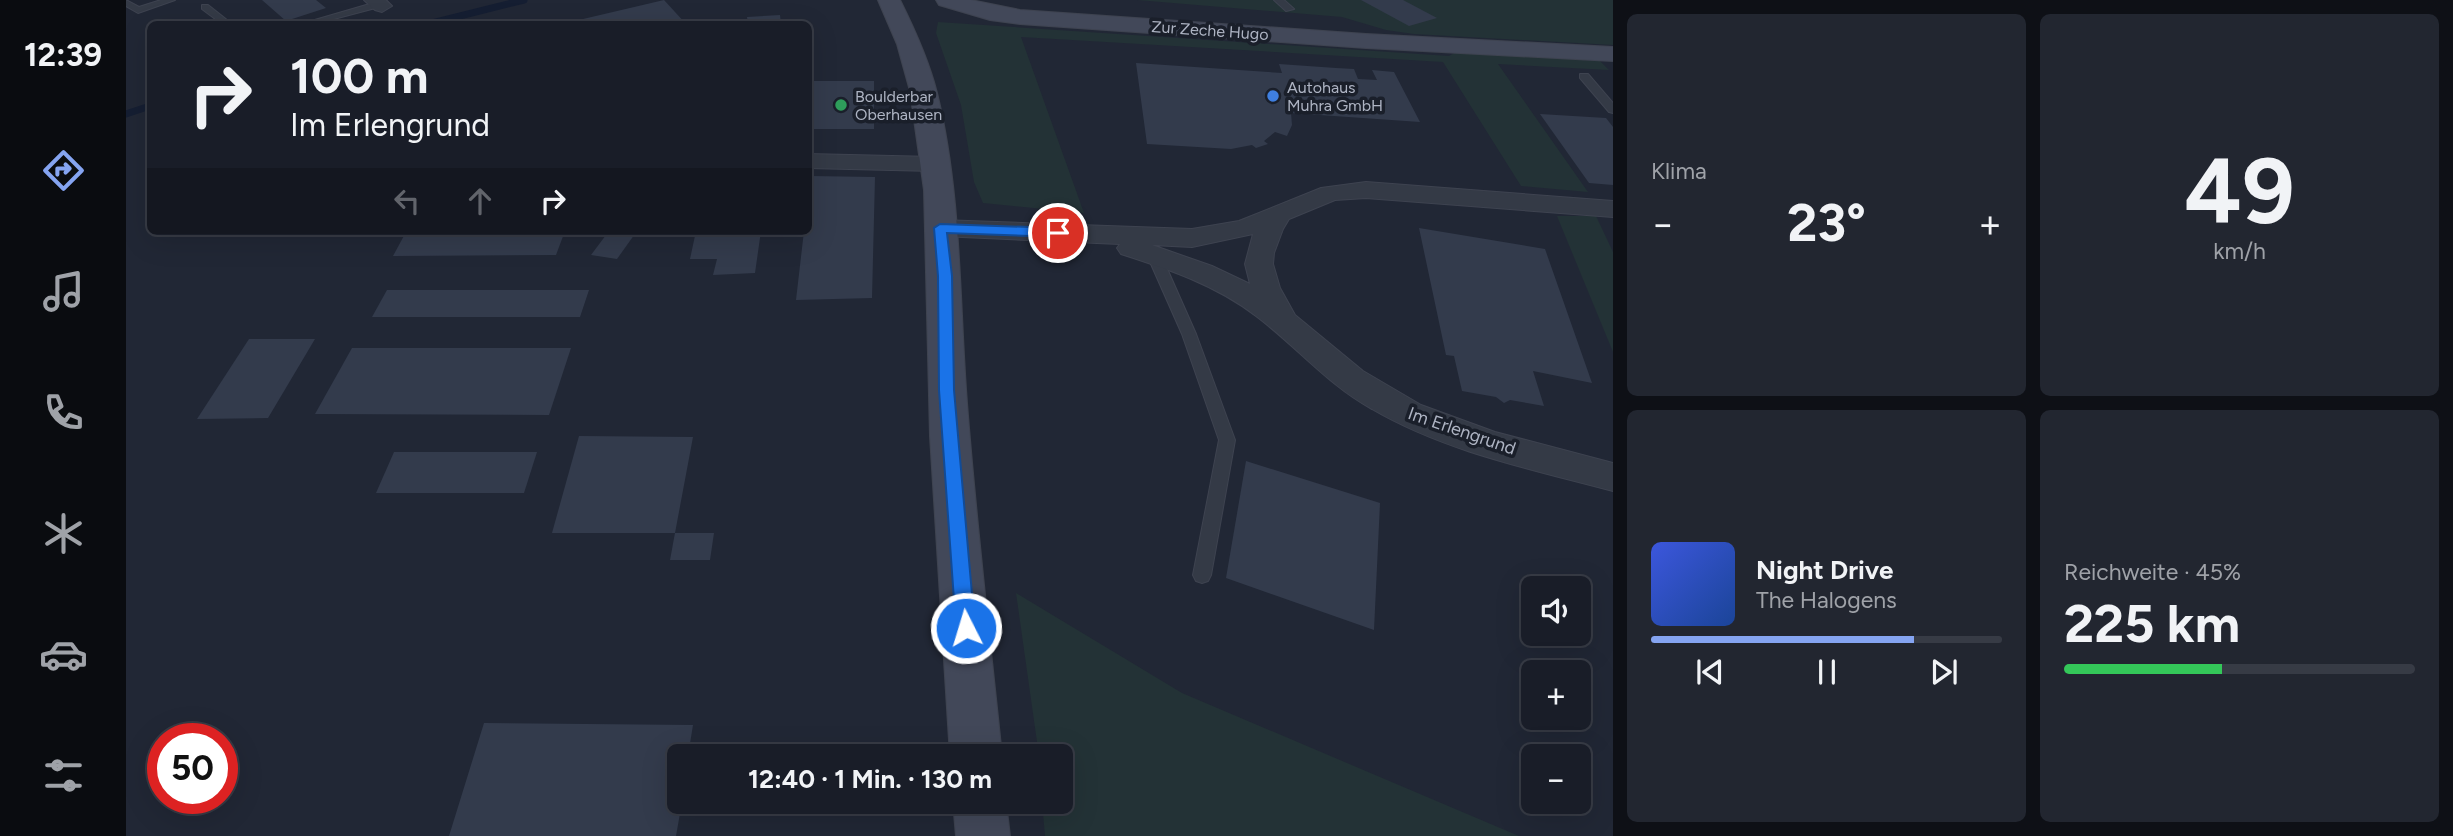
<!DOCTYPE html>
<html lang="de">
<meta charset="utf-8">
<style>
:root{--surface:#191d28;--page:#222630;--text:#f1f3f6;--muted:#9fa2a8;--line:#373b45;--accent:#85a4f1}
body{margin:0;font-family:Figtree,sans-serif;background:var(--page);color:var(--text);height:100vh;display:flex;flex-direction:column;font-size:26px;white-space:nowrap}
*{box-sizing:border-box;margin:0}
p{font-size:23px;color:var(--muted)}
.icon{flex:none;width:38px;height:38px;fill:none;stroke:currentColor;stroke-width:2;stroke-linecap:round;stroke-linejoin:round}
.map{position:relative;flex:1;overflow:hidden}
.side{display:flex;flex-direction:column;gap:14px;padding:14px;background:#0e1016;width:840px}
.side>*{flex:none}
.hud{position:absolute;left:21px;top:21px;width:665px;height:214px;border-radius:10px;box-shadow:0 7px 28px #0002,0 0 0 2px var(--line);background:#191d28;color:var(--text);overflow:hidden}
.buttons{position:absolute;left:1395px;top:576px;display:grid;gap:14px}
.buttons a{display:grid;place-items:center;width:70px;height:70px;border-radius:10px;background:var(--surface);box-shadow:0 7px 28px #0002,0 0 0 2px var(--line);font-size:35px}
.speed{position:absolute;left:21px;top:723px;display:flex;gap:14px;font-size:35px;font-weight:700;text-align:center}
.speed>*{display:grid;place-content:center;width:91px;height:91px;border-radius:50%;background:var(--surface);box-shadow:0 7px 28px #0002,0 0 0 2px var(--line);line-height:1}
.speed .limit{border:10px solid #d22;background:#fff;color:#111}
.pin{position:absolute;display:grid;place-items:center;width:60px;height:60px;color:#fff;margin:-30px;border:4px solid #fff;border-radius:50%;box-shadow:0 2px 7px #0007}
.me{position:absolute;width:77px;margin:-38px;rotate:355deg;stroke-linejoin:round;filter:drop-shadow(0 0 5px #0008)}
.turn{display:flex;align-items:center;gap:24px;height:147px;padding:0 28px;font-size:32px}
.turn .icon{width:91px;height:91px;stroke-width:2.5}
.turn b{display:block;font-size:49px;line-height:60px}
.lanes{display:flex;align-items:center;height:66px;padding:0 28px;background:#0003;justify-content:center;gap:35px;direction:ltr}
.lanes .off{opacity:.35}
.big{font-size:52px;font-weight:700;line-height:1.1}
.side .card{flex:1;display:flex;flex-direction:column;justify-content:center;gap:10px;min-width:0;padding:0 24px;border-radius:10px;background:var(--page)}
.side .dial{align-items:center;gap:0}
.dial b{font-size:91px;line-height:1}
.song{display:flex;align-items:center;gap:21px}
.cover{width:84px;height:84px;border-radius:10px;background:linear-gradient(135deg,hsl(230 70% 55%),hsl(220 70% 35%))}
.played{height:7px;border-radius:4px;background:linear-gradient(90deg,var(--accent) 75%,var(--line) 75%)}
.keys{display:flex;justify-content:space-around;direction:ltr}
.heat{display:flex;justify-content:space-between;align-items:center;font-size:38px;direction:ltr}
.charge{height:10px;border-radius:5px;background:linear-gradient(90deg,#34c759 45%,var(--line) 0)}
.side .tiles{flex:1;display:grid;gap:14px;grid-template-columns:repeat(2,1fr)}
.trip{position:absolute;left:541px;top:744px;width:406px;height:70px;border-radius:10px;background:var(--surface);box-shadow:0 7px 28px #0002,0 0 0 2px var(--line);font-weight:700;line-height:70px;text-align:center}
main{display:flex;flex:1;min-height:0}
.tab-bar{display:flex;flex-direction:column;width:126px;justify-content:space-around;align-items:center;background:#0a0c10;color:var(--muted)}
.tab-bar .icon{width:49px;height:49px}
.tab-bar .current{color:var(--accent)}
.tab-bar b{font-size:32px;color:var(--text)}
.map>svg:first-child{display:block}
</style>
<main>
<nav class="tab-bar">
<b>12:39</b>
<svg class="icon current" aria-label="directions" viewBox="0 0 24 24"><path d="M12 3l9 9-9 9-9-9zM9 14v-3h6M13 9l2 2-2 2"/></svg>
<svg class="icon" aria-label="music" viewBox="0 0 24 24"><path d="M9 18V5l10-2v13"/><circle cx="6" cy="18" r="3"/><circle cx="16" cy="16" r="3"/></svg>
<svg class="icon" aria-label="phone" viewBox="0 0 24 24"><path d="M5 4h4l2 5-3 2q2 4 5 5l2-3 5 2v4C11 20 4 13 5 4z"/></svg>
<svg class="icon" aria-label="climate" viewBox="0 0 24 24"><path d="M12 3v18M4 7l16 10M4 17L20 7"/></svg>
<svg class="icon" aria-label="car" viewBox="0 0 24 24"><path d="M5 17H2v-5l4-1 3-4h7l3 4 3 1v5h-3M9 17h6M6 11h13"/><circle cx="7" cy="17" r="2"/><circle cx="17" cy="17" r="2"/></svg>
<svg class="icon" aria-label="filters" viewBox="0 0 24 24"><path d="M4 7h16M4 17h16"/><circle cx="9" cy="7" r="2"/><circle cx="15" cy="17" r="2"/></svg>
</nav>
<div class="map">
<svg width="1487" height="836" viewBox="0 0 1487 836">
<rect width="100%" height="100%" fill="#212735"/>
<!-- green -->
<g fill="#233236">
<path d="M1011,0H1487V45L1288,34L1260,30L1216,17Z"/>
<path d="M812,22L1323,56L1330,52L1474,61L1483,70L1372,64L1462,192L1395,186L1317,62L895,37L958,213L857,203L848,182L835,105L810,33Z"/>
<path d="M1431,216H1470L1487,252V352Z"/>
<path d="M890,593L1056,693L1393,836H919L916,802H934V756H913Z"/>
</g>
<g fill="none" stroke-linecap="round" stroke-linejoin="round">
<!-- stream -->
<g stroke="#151e32" stroke-width="7">
<path d="M302,24L398,0"/>
<path d="M0,114L24,106"/>
</g>
</g>
<!-- building -->
<g fill="#333b4c">
<path d="M136,0H190L200,8L160,21Z"/>
<path d="M538,0L560,24H440V23Z"/>
<path d="M1235,0H1277L1311,18L1283,26Z"/>
<path d="M654,15L655,24H622L621,17Z"/>
<path d="M1010,63L1156,73L1153,64L1210,68L1228,69L1232,79L1251,80L1246,70L1268,72L1294,122L1165,113L1166,125L1161,136L1149,132L1138,141L1142,144L1130,148L1126,145L1105,149L1021,144Z"/>
<rect x="682" y="81" width="66" height="48"/>
<path d="M1414,114L1480,118L1487,127V185L1463,183Z"/>
<path d="M684,176L749,177L746,298L670,300L678,231H682Z"/>
<path d="M1293,228L1419,249L1466,383L1407,371L1418,406L1384,400L1378,403L1370,397L1336,391L1328,356L1320,355Z"/>
<path d="M439,231L430,255L267,256L280,232Z"/>
<path d="M483,231H511L491,259L465,255Z"/>
<path d="M570,231H635L629,273L587,275L591,259H564Z"/>
<path d="M261,290H463L454,317H246Z"/>
<path d="M123,339H189L142,418L71,419Z"/>
<path d="M226,348H445L423,415L189,414Z"/>
<path d="M453,436L567,437L549,533H426Z"/>
<path d="M268,452H411L398,493H250Z"/>
<path d="M1120,461L1254,503L1248,630L1100,578Z"/>
<path d="M549,533H588L584,560H544Z"/>
<path d="M358,723L567,725L562,756H553V802H556L550,836H323Z"/>
</g>
<g fill="none" stroke-linecap="round" stroke-linejoin="round">
<!-- lane casing -->
<g stroke="#3e4350" stroke-width="2">
<g id="lane">
<path d="M0,0L13,7L35,0H49L12,13L0,6Z"/>
<path d="M1148,0H1158L1168,9L1160,11Z"/>
<path d="M254,1L259,4L257,6L189,24H175Z"/>
<path d="M76,5H82L106,24H96L76,9Z"/>
<path d="M1454,74H1462L1487,103V113L1483,112L1454,78Z"/>
<path d="M1028,251L1035,255L1070,334L1109,440L1085,575L1082,581L1076,583L1070,581L1067,575L1093,440L1056,334L1021,255Z"/>
</g>
</g>
<!-- street casing -->
<g stroke="#3e4350" stroke-width="2">
<g id="street">
<path d="M238,0H260L266,6L256,12L249,10Z"/>
<path d="M682,154L808,157L817,159L820,164L817,169L808,171L682,168Z"/>
<path d="M1240,182L1487,201V217L1240,198L1209,200L1163,219L1157,229L1148,253L1147,264L1154,288L1169,315L1237,371L1295,405L1369,432L1487,463V491C1405,469 1320,452 1246,409C1202,385 1170,346 1130,316C1090,285 1042,269 995,254L991,248L994,244L814,236L804,234L801,228L804,222L814,220L1066,229L1113,221L1195,188ZM1127,234L1119,264L1124,284L1086,266L1026,245L1066,247Z"/>
</g>
</g>
<!-- secondary casing -->
<g stroke="#3e4350" stroke-width="2">
<g id="secondary">
<path d="M752,0H774C789,30 803,61 811,93C836,195 833,300 841,403C850,521 864,639 876,756H824L804,436L798,190L784,91L771,44Z"/>
<path d="M810,0H845L894,10L1240,34L1487,47V61L1240,48L894,24L864,20L813,5Z"/>
<path d="M827,802H880L884,836H830Z"/>
</g>
</g>
<!-- lane -->
<use href="#lane" fill="#343a46" fill-rule="evenodd"/>
<!-- street -->
<use href="#street" fill="#343a46" fill-rule="evenodd"/>
<!-- secondary -->
<use href="#secondary" fill="#424859" fill-rule="evenodd"/>
</g>
<!-- route -->
<path fill="#1a73e8" stroke="#114b97" stroke-width="2" d="M814,224L932,228L939,233L932,237L821,233L826,276L828,390L849,628L846,634L840,637L833,634L830,628L813,390L812,276L808,228Z"/>
<!-- markers -->
<circle fill="#3f7fe0" stroke="#1a1f2a" stroke-width="2.5" cx="1147" cy="96" r="7"/>
<circle fill="#2e9e5b" stroke="#1a1f2a" stroke-width="2.5" cx="715" cy="105" r="7"/>
<g text-anchor="middle" stroke-width="7" stroke-linejoin="round" paint-order="stroke">
<!-- far-street labels -->
<g font-size="16" fill="#aeb4c3" stroke="#1a1f2a">
<text transform="translate(1084 30) rotate(4)" y="6">Zur Zeche Hugo</text>
</g>
<!-- far-poi labels -->
<g font-size="16" fill="#aeb4c3" stroke="#1a1f2a" text-anchor="start">
<text x="1161" y="93">Autohaus<tspan x="1161" dy="18">Muhra GmbH</tspan></text>
<text x="729" y="102">Boulderbar<tspan x="729" dy="18">Oberhausen</tspan></text>
</g>
<!-- street labels -->
<g font-size="18" fill="#aeb4c3" stroke="#1a1f2a">
<text transform="translate(1336 431) rotate(19)" y="6">Im Erlengrund</text>
</g>
</g>
</svg>
<div class="buttons">
<a><svg class="icon" aria-label="sound" viewBox="0 0 24 24"><path d="M4 9h4l5-4v14l-5-4H4zM17 9q2 3 0 6"/></svg></a>
<a>+</a>
<a>−</a>
</div>
<div class="speed"><div class="limit">50</div></div>
<div class="pin" style="left:932px;top:233px;background:#d93025"><svg class="icon" aria-label="arrive" viewBox="0 0 24 24"><path d="M6 21V4h12l-3 4 3 4H6"/></svg></div>
<svg class="me" style="left:840px;top:628px" viewBox="-20 -20 40 40"><circle r="17" fill="#1a73e8" stroke="#fff" stroke-width="3"/><path d="M0-11L8 9 0 5-8 9z" fill="#fff"/></svg>
<div class="trip">12:40 · 1 Min. · 130 m</div>
<div class="hud">
<div class="turn"><svg class="icon" aria-label="right" viewBox="0 0 24 24"><path d="M7 20v-9h11M14 6l5 5-5 5"/></svg><div><b>100 m</b>Im Erlengrund</div></div>
<div class="lanes"><svg class="icon off" aria-label="left" viewBox="0 0 24 24"><path d="M17 20v-9H6M10 6l-5 5 5 5"/></svg><svg class="icon off" aria-label="ahead" viewBox="0 0 24 24"><path d="M12 20V5M6 11l6-6 6 6"/></svg><svg class="icon" aria-label="right" viewBox="0 0 24 24"><path d="M7 20v-9h11M14 6l5 5-5 5"/></svg></div>
</div>
</div>
<section class="side">
<div class="tiles">
<div class="card"><p>Klima</p>
<div class="heat"><a>−</a><b class="big">23°</b><a>+</a></div>
</div>
<div class="card dial"><b>49</b><p>km/h</p></div>
<div class="card">
<div class="song"><i class="cover"></i><div><b>Night Drive</b><p>The Halogens</p></div></div>
<div class="played"></div>
<div class="keys"><svg class="icon" aria-label="previous" viewBox="0 0 24 24"><path d="M18 5L8 12l10 7zM5 5v14"/></svg><svg class="icon" aria-label="pause" viewBox="0 0 24 24"><path d="M8 5v14M16 5v14"/></svg><svg class="icon" aria-label="next" viewBox="0 0 24 24"><path d="M6 5l10 7-10 7zM19 5v14"/></svg></div>
</div>
<div class="card"><p>Reichweite · 45%</p><b class="big">225 km</b><div class="charge"></div></div>
</div>
</section>
</main>
